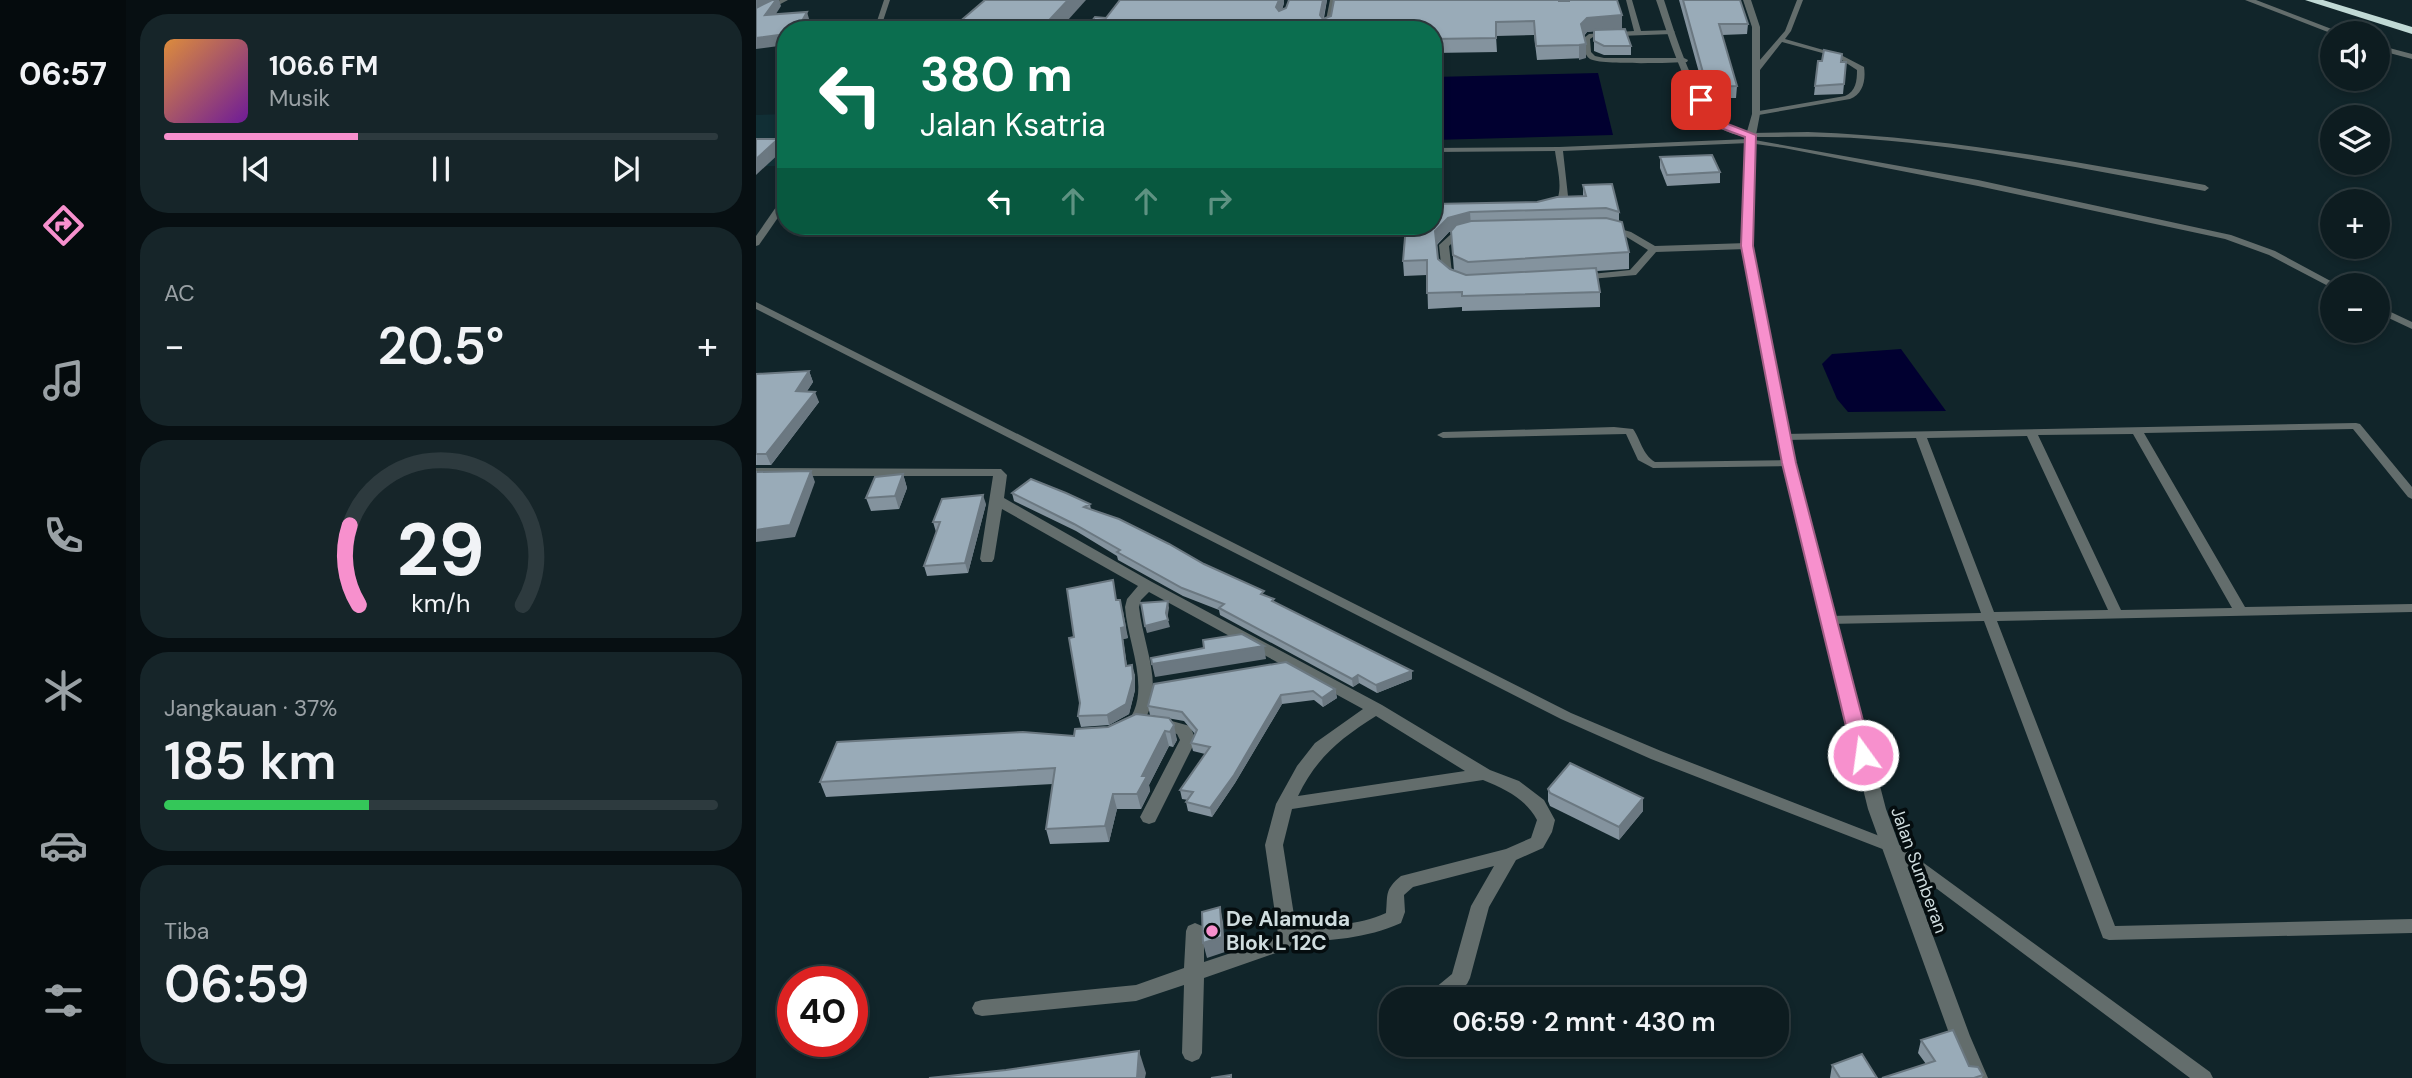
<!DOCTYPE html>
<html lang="id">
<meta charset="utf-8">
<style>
:root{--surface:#0d1c20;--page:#162529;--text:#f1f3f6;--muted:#9aa1a5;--line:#2d3a3e;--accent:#f790cd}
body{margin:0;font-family:"DM Sans",sans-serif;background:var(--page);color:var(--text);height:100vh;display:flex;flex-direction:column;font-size:26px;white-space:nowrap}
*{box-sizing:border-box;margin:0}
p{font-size:23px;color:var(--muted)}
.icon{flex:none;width:38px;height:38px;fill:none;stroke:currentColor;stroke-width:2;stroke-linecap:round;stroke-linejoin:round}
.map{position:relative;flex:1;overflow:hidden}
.drawer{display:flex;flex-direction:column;gap:14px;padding:14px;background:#070f12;width:630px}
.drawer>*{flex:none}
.hud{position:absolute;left:21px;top:21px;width:665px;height:214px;border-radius:28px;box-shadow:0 4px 10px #0003,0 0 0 2px var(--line);background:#0b6e4f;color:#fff;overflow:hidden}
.tools{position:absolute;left:1564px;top:21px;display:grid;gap:14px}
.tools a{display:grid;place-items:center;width:70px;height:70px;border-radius:50%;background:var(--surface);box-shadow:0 4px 10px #0003,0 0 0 2px var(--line);font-size:35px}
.speed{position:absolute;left:21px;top:966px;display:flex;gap:14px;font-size:35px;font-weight:700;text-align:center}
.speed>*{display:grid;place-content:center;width:91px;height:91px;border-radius:50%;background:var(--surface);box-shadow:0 4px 10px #0003,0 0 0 2px var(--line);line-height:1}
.speed .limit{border:10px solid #d22;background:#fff;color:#111}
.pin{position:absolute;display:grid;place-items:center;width:60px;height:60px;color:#fff;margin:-30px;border-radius:14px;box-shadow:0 4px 10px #0006}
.me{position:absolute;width:77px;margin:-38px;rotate:346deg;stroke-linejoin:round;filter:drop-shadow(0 0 5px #0008)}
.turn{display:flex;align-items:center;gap:24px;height:147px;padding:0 28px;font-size:32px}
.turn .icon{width:91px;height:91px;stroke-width:2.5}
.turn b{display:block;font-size:49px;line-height:60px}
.lanes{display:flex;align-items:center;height:66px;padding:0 28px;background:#0003;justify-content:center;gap:35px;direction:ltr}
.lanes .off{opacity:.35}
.big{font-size:52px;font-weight:600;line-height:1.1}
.drawer .widget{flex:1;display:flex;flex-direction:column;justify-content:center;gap:10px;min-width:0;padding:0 24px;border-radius:28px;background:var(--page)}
.drawer .dial{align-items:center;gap:0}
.dial svg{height:182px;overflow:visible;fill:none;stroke:var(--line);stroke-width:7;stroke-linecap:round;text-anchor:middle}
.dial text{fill:var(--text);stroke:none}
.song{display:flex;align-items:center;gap:21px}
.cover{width:84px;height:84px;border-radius:10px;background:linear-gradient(135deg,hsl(30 70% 55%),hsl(280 70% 35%))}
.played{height:7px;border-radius:4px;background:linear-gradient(90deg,var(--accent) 35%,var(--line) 35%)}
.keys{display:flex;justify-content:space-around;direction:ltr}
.heat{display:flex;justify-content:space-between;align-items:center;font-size:38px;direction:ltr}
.charge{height:10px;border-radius:5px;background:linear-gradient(90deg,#34c759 37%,var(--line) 0)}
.trip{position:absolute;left:623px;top:987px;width:410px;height:70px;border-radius:28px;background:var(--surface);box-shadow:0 4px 10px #0003,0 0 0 2px var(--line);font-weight:600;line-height:70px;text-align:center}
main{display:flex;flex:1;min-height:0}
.tab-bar{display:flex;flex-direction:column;width:126px;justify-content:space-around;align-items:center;background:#050b0d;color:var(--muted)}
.tab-bar .icon{width:49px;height:49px}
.tab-bar .current{color:var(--accent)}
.tab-bar b{font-size:32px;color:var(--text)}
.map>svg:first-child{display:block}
</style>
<main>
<nav class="tab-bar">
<b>06:57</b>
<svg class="icon current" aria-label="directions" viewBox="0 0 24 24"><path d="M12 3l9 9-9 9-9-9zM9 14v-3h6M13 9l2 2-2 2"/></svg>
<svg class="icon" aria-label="music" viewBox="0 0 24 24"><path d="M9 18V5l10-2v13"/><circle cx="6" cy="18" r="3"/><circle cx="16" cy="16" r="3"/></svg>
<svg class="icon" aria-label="phone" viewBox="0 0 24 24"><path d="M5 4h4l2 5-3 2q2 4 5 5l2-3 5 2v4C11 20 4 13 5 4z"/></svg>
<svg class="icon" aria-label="climate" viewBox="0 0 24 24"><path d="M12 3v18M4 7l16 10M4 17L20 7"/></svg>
<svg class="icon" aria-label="car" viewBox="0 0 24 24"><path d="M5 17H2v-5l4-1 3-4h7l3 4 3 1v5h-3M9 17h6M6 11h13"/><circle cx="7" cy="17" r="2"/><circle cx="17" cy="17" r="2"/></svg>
<svg class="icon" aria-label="filters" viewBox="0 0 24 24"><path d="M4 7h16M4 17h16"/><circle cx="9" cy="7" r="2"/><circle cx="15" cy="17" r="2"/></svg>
</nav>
<section class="drawer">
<div class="widget">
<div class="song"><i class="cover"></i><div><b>106.6 FM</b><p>Musik</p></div></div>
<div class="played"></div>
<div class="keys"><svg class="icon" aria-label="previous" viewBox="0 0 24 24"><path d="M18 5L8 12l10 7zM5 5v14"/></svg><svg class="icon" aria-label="pause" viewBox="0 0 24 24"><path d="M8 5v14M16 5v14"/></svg><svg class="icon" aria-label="next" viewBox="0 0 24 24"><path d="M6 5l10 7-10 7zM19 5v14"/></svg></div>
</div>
<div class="widget"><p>AC</p>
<div class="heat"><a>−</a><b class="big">20.5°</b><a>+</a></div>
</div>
<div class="widget dial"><svg viewBox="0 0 100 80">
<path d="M14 69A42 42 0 1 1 86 69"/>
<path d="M14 69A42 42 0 0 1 10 34" stroke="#f790cd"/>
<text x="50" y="56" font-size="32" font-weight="700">29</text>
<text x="50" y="72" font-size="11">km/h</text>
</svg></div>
<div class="widget"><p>Jangkauan · 37%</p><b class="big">185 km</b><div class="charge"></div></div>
<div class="widget"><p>Tiba</p><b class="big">06:59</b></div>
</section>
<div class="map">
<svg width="1656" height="1078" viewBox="0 0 1656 1078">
<rect width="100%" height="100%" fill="#11252a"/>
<!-- built -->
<path fill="#112f35" d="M30,114V148L19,166H0V115Z"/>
<!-- water -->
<g fill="#010030">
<path d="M842,73L857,135L677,140V77Z"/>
<path d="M1145,349L1190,411L1092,412L1081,399L1066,364L1076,354Z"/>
</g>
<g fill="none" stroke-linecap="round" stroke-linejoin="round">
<!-- service -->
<g fill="#636d6c" fill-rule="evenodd">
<path d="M24,0H32L0,17V12Z"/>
<path d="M128,0H134L124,30H118Z"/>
<path d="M574,0H580L574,30H568Z"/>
<path d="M870,0H876L885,31L916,30L919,32L916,34L837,37L834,39L835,52L839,56L848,58H928L932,60L931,62C915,63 844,65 834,59C827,54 828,45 828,38L833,34L878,31Z"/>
<path d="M1041,0H1047L1035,31L1029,39L1085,55L1108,67C1110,80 1107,94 1094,99L997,116V112L1009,110L1089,96C1100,91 1101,81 1101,70L1081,57L1026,42L1004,70L997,68L1029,31Z"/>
<path d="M1052,132C1187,137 1317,161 1449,185L1453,188L1449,191C1337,170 1226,148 1112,139C1073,136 1034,137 995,137L991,135L995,133Z"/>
<path d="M993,139L1222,180L1475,235L1519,251L1582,285L1574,287L1513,255L1469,239L1222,186L1028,148L993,143L807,151L812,196L807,207L799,210L795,207C810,197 801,168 799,151L677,152V148L803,147Z"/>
<path d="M30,196V206L3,245L0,246V236L27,197Z"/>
<path d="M854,226L875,232L899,246L991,243L996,246L991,249L900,252L880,275L823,280V276L826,275L874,270L892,250L869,236L851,231L850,229Z"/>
<path d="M710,230L713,231V235L700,239L693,246L696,273L702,279L700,281H694L686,274L683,245L694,235Z"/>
<path d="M0,302L815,713L905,751L1139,842L1454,1072L1457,1078H1434L1129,850L895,759L805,719L0,309Z"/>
<path d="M1622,306L1656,322V329L1622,313Z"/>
<path d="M1600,423L1604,424L1656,487V499L1652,497L1597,429L1388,433L1489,607L1656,604V612L1241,621L1359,926L1656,919V933L1353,940L1347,938L1228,621L1071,624L1064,620L1071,616L1225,613L1160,438L1028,440L1022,437L1028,434ZM1377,434L1476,608L1365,610L1282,435ZM1271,436L1352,610L1238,612L1171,438Z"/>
<path d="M858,427L877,429C885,440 886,454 899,462L1033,460L1039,463L1033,466L897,468L882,460L870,434L687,438L681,435L687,432Z"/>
</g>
<!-- minor -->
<g fill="#636d6c" fill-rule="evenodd">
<path d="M987,0H995L1004,27V114L1000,135L995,138L990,135L996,114V27Z"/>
<path d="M1489,0H1500L1586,33L1577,34Z"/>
<path d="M1622,45L1656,54V59L1622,50Z"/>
<path d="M0,468L245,469L251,475L248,498L396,582L626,705L734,770L763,781L788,800L799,820L796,832L787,848L760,860L733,907L714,978L711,984L693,999H670L673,993L696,974L715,906L738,866L657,887L648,895L649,912L645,923C610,939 574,940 537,943L531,949L448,978L446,1053L443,1059L436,1062L429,1059L426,1053L428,985L380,1001L226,1016L219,1014L216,1008L219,1002L226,1000L380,985L428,968L430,931L432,926L439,923L446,926L448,931V962L517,939L522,934L509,845L520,804L541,766L559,743L607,709L393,592L385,600L383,607C388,652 414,695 379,733H367L365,729C369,723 375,718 378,711C391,680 371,639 369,607L371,599L382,586L246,509L238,559L236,562H226L224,559L237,476H0ZM620,716L709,771L542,796C560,758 585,738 620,716ZM727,780C749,789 770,799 781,820L775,838L750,849L645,876C628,890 632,895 630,913C602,926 570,925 540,928L527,845L536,809Z"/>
<path d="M401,717L434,726L440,740L399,822L393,824L387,822L384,817L424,740L421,734L395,727L393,723L395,719Z"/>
</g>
<!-- tertiary -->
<path fill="#636d6c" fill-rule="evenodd" d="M900,0H908C920,36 938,100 969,123C978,130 991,130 1000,135L996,246L1040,463L1130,809L1214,1036L1232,1078H1212L1194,1036L1112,809L1026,463L986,246L990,137C981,135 972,133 964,128C933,108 912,34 900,0Z"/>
<!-- motorway -->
<path fill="#c0d9d5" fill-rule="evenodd" d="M1549,0H1567L1656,27V34Z"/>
</g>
<!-- wall -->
<g fill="#84939e" fill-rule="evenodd">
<path d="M364,0H528V3L526,10L530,8L533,0H571L568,18L810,1V0H861L866,29L875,46V55H848L838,51V31L831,32L828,36L830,44V58L781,60L778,35L740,36L741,52L677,53V30H329L350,18Z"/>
<path d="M923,0H984L992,24L991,34L966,35L981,86L980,98H950Z"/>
<path d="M1062,61L1090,62L1087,94L1058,95Z"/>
<path d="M904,157L964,172V183L911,186L904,168Z"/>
<path d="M681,160V204L781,202L827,196V185L863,212V221L873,252V269L841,271L844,292V307L706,311V307L672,309L671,275L648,276L647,261L649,226H677ZM693,232H695L698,271L694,269L682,259L681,245Z"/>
<path d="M53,371L57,382L51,391L63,402L15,465H0V374Z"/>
<path d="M147,474L151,488L143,509L115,511L110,498Z"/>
<path d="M256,493L334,504L335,510L448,564L508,595L518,602L656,679L621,693L603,683L597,687L464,615L463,610L427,596L362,560L361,556L320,531L258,501Z"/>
<path d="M230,504L212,573L171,576L168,566L180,532L177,522Z"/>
<path d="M361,600L372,638L367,639L371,666L379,675V690L373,714L353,725L325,727L322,716L324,703L318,637Z"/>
<path d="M579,689L581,698L567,707L558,700L526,704L479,783L456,817L432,811L430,802L432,800L426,799L424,790L449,754L437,751L435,743L439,734L428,721L394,715L392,706Z"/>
<path d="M413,718L421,740L417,747L413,746L393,785L394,791L385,809H361L353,842L294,844L290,829L297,784L70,797L64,782L318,736L352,727Z"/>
<path d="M792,789L887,811L863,840L794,806L792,801Z"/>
<path d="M1165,1040L1213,1066L1227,1075L1226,1078H1126L1170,1064L1162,1053Z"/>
<path d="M1076,1065L1121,1078H1074Z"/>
</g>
<!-- shaded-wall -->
<g fill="#6b7881">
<path d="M0,0H19L0,11Z"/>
<path d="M20,0H23L25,6L13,25L9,15Z"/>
<path d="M312,0H330L303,30H284Z"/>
<path d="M523,0H528V3L522,21L520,7Z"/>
<path d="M567,0H571L565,29L564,15Z"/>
<path d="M51,12L54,22L50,30H41Z"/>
<path d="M866,15V29L831,32L825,38V24L831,18Z"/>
<path d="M30,34V45L0,49V38Z"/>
<path d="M830,44V58L823,60V45Z"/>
<path d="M22,139L26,151L0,175V159Z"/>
<path d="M681,160L682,174L681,208L677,210V196Z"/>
<path d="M714,212L715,226L693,232L680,245L679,231L692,218Z"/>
<path d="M53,371L57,382L44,402L40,391Z"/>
<path d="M59,392L63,402L15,465L10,454Z"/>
<path d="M55,471L59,482L39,537L0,542V530Z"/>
<path d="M147,474L151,488L143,509L139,496Z"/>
<path d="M227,495L230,504L212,573L209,563Z"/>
<path d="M412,601L413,608L411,620L410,613Z"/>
<path d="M367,611L372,638L367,639L372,677L370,666L365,628Z"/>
<path d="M412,620L414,627L391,633L389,626Z"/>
<path d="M508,646L510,659L399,677L396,664Z"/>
<path d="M376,665L379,675V690L373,714L353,725L351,715Z"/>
<path d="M656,671V679L621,693L620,685Z"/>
<path d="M602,675L603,683L597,687L596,679Z"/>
<path d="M579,689L581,698L567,707L566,698Z"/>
<path d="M525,695L526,704L479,783L456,817L454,808Z"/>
<path d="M418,725L421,740L417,747L414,732Z"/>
<path d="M409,731L413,746L393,785L394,791L385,809L381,794L386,776Z"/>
<path d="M357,794L361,809L353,842L349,826Z"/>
<path d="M887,798V811L863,840V827Z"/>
<path d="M464,907L467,922L469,952L451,958L447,943Z"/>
<path d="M383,1051L390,1073L389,1078H381Z"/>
</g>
<!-- building -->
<g fill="#99abb8" stroke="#6b7881" stroke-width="2">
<path d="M16,0H20L9,15L51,12L41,30H30V34L0,38V8Z"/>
<path d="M229,0H312L284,30H194Z"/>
<path d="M364,0H523L520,7L523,11L530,8L533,0H567L564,15L567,19L575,16L578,0H803V1H813V0H861L866,15L831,18L825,24L830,44L823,45L780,46L778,21L740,22V38L677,39V30H557V28L478,30H329L339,17L350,18Z"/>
<path d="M927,0H984L992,24H963L981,86L951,87Z"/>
<path d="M869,29L875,46H848L838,41V30Z"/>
<path d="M1068,50L1086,54L1085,62H1090L1088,84L1059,86L1062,61H1066Z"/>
<path d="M0,139H22L0,159Z"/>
<path d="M956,155L964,172L911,175L904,157Z"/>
<path d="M677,160H681L680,194L677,196Z"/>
<path d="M856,184L863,212L850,208L714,212L692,218L679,231L682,259L694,269L710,275L840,268L844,292L706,296V292L671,293V260L647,261L650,226H677V204L781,202L801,197L830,196L827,185Z"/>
<path d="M850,218L866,222L873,252L712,262L697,255L695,231L700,225L715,221Z"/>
<path d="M53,371L40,391L59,392L10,454H0V374Z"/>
<path d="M55,471L34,525L0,530V472Z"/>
<path d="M147,474L139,496L110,498L119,477Z"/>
<path d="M275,479L310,493L334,504L328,507L363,519L413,544L448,564L508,591L505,594L518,599L516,601L656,671L620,685L602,675L596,679L463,608L468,604L426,588L361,552L364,550L318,524L256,493Z"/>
<path d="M227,495L209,563L168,566L184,522H177L186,499Z"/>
<path d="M357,580L360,600H364L369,627L365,628L370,666L376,665L377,679L370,704L351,715L322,716L324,703L313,638L318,637L311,589Z"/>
<path d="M412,601L410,613L412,620L389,626L385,603Z"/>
<path d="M486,634L508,646L396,664L395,658L448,648L447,640Z"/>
<path d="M530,662L579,689L566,698L557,691L525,695L478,775L454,808L430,802L437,792L424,790L454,747L435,743L441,730L426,712L392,706L398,684Z"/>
<path d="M380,714L413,718L418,725L414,732L409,731L386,776H391L381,794H357L349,826L290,829L299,768L64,782L81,742L267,732L318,736L319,729L352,727Z"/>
<path d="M814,763L887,798L863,827L794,793L792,789Z"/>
<path d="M464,907L466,937L447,943L446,912Z"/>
<path d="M1197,1030L1213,1066L1222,1067L1227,1075L1218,1078H1126L1179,1061L1165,1040Z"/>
<path d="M383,1051L381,1078H173L250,1070Z"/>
<path d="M1106,1054L1121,1078H1084L1076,1065Z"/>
<path d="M475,1075V1078H455Z"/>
</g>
<!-- route -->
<path fill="#f790cd" stroke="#a15e85" stroke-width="2" d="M945,97L969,123L1000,135L997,246L1040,463L1116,755L1113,760H1100L1097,755L1026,463L985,246L989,137L962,127L940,100Z"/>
<!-- markers -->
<circle fill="#f790cd" stroke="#050d0f" stroke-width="2.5" cx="456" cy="931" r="7"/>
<g text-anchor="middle" stroke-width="7" stroke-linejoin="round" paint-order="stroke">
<!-- street labels -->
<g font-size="18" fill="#cfdcde" stroke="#050d0f">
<text transform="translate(1163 870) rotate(70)" y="6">Jalan Sumberan</text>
</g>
<!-- near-poi labels -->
<g font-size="21" font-weight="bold" fill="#cfdcde" stroke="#050d0f" text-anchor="start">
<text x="470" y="926">De Alamuda<tspan x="470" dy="24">Blok L 12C</tspan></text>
</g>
</g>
</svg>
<div class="tools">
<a><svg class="icon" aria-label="sound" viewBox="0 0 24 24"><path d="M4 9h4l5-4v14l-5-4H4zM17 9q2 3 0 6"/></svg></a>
<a><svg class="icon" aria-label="layers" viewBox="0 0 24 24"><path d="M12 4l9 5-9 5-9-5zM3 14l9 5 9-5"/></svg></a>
<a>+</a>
<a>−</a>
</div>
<div class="speed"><div class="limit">40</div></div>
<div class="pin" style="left:945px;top:100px;background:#d93025"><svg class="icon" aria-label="arrive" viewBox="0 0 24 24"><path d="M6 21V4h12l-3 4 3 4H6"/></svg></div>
<svg class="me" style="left:1107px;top:755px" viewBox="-20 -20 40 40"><circle r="17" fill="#f790cd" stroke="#fff" stroke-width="3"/><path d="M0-11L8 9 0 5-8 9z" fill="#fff"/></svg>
<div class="trip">06:59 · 2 mnt · 430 m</div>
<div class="hud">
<div class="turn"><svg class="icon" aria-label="left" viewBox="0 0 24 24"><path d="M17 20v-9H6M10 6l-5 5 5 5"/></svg><div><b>380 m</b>Jalan Ksatria</div></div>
<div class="lanes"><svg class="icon" aria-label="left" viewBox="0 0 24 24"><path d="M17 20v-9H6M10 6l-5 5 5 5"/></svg><svg class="icon off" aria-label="ahead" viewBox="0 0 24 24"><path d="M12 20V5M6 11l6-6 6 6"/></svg><svg class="icon off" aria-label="ahead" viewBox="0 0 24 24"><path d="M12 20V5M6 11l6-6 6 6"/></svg><svg class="icon off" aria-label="right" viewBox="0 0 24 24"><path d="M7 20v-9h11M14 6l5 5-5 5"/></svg></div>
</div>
</div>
</main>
